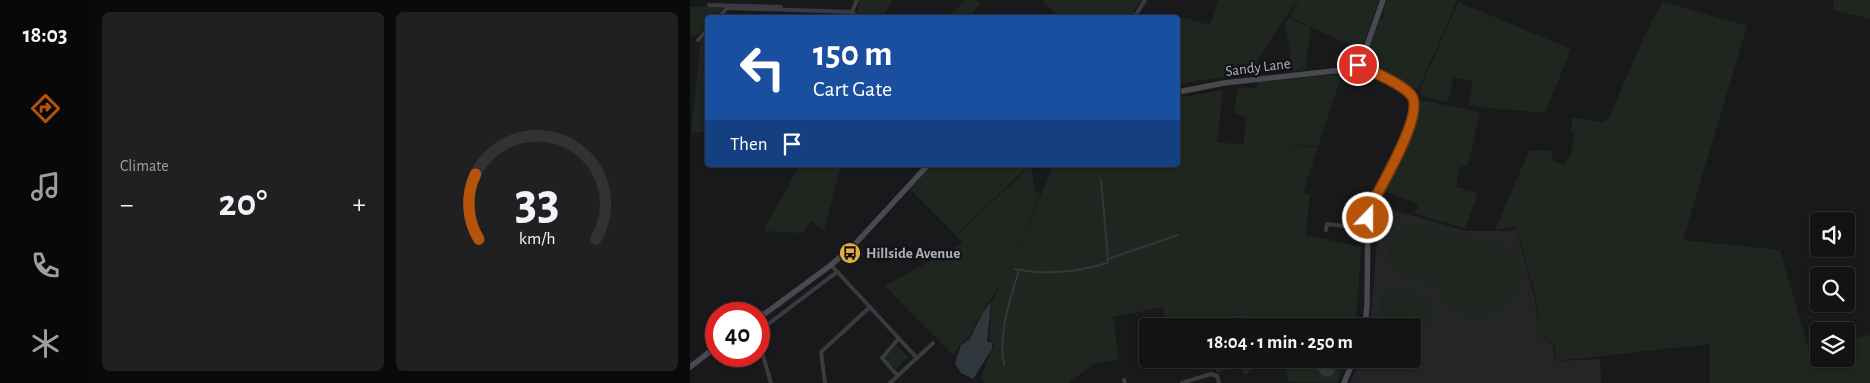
<!DOCTYPE html>
<meta charset="utf-8">
<style>
:root{--surface:#131314;--page:#202022;--text:#f1f3f6;--muted:#9d9ea0;--line:#323234;--accent:#b45309}
body{margin:0;font-family:"Alegreya Sans",sans-serif;background:var(--page);color:var(--text);height:100vh;display:flex;flex-direction:column;font-size:19px;white-space:nowrap}
*{box-sizing:border-box;margin:0}
p{font-size:16px;color:var(--muted)}
.icon{flex:none;width:28px;height:28px;fill:none;stroke:currentColor;stroke-width:2;stroke-linecap:round;stroke-linejoin:round}
.map{position:relative;flex:1;overflow:hidden}
.panel{display:flex;flex-direction:column;gap:12px;padding:12px;background:#0a0a0b;width:600px}
.panel>*{flex:none}
.hud{position:absolute;left:15px;top:15px;width:475px;height:152px;border-radius:5px;box-shadow:0 1px 4px #0004,0 0 0 1px var(--line);background:#1a4fa0;color:#fff;overflow:hidden}
.buttons{position:absolute;left:1120px;top:212px;display:grid;gap:10px}
.buttons a{display:grid;place-items:center;width:45px;height:45px;border-radius:5px;background:var(--surface);box-shadow:0 1px 4px #0004,0 0 0 1px var(--line);font-size:25px}
.speed{position:absolute;left:15px;top:302px;display:flex;gap:10px;font-size:25px;font-weight:700;text-align:center}
.speed>*{display:grid;place-content:center;width:65px;height:65px;border-radius:50%;background:var(--surface);box-shadow:0 1px 4px #0004,0 0 0 1px var(--line);line-height:1}
.speed .limit{border:8px solid #d22;background:#fff;color:#111}
.pin{position:absolute;display:grid;place-items:center;width:42px;height:42px;color:#fff;margin:-21px;border:2px solid #fff;border-radius:50%;box-shadow:0 1px 5px #0007}
.me{position:absolute;width:55px;margin:-28px;rotate:22deg;stroke-linejoin:round;filter:drop-shadow(0 0 4px #0008)}
.turn{display:flex;align-items:center;gap:18px;height:105px;padding:0 25px;font-size:22px}
.turn .icon{width:65px;height:65px;stroke-width:2.5}
.turn b{display:block;font-size:35px;line-height:42px}
.then{display:flex;align-items:center;height:48px;padding:0 25px;background:#0003;gap:10px;font-size:19px}
.big{font-size:38px;font-weight:700;line-height:1.1}
.panel .card{flex:1;display:flex;flex-direction:column;justify-content:center;gap:8px;min-width:0;padding:0 18px;border-radius:8px;background:var(--page)}
.panel .dial{align-items:center;gap:0}
.dial svg{height:130px;overflow:visible;fill:none;stroke:var(--line);stroke-width:7;stroke-linecap:round;text-anchor:middle}
.dial text{fill:var(--text);stroke:none}
.heat{display:flex;justify-content:space-between;align-items:center;font-size:28px;direction:ltr}
.panel .tiles{flex:1;display:grid;gap:12px;grid-template-columns:repeat(2,1fr)}
.trip{position:absolute;left:449px;top:318px;width:282px;height:50px;border-radius:5px;background:var(--surface);box-shadow:0 1px 4px #0004,0 0 0 1px var(--line);font-weight:700;line-height:50px;text-align:center}
main{display:flex;flex:1;min-height:0}
.tab-bar{display:flex;flex-direction:column;width:90px;justify-content:space-around;align-items:center;background:#080808;color:var(--muted)}
.tab-bar .icon{width:35px;height:35px}
.tab-bar .selected{color:var(--accent)}
.tab-bar b{font-size:22px;color:var(--text)}
.map>svg:first-child{display:block}
</style>
<main>
<nav class="tab-bar">
<b>18:03</b>
<svg class="icon selected" aria-label="directions" viewBox="0 0 24 24"><path d="M12 3l9 9-9 9-9-9zM9 14v-3h6M13 9l2 2-2 2"/></svg>
<svg class="icon" aria-label="music" viewBox="0 0 24 24"><path d="M9 18V5l10-2v13"/><circle cx="6" cy="18" r="3"/><circle cx="16" cy="16" r="3"/></svg>
<svg class="icon" aria-label="phone" viewBox="0 0 24 24"><path d="M5 4h4l2 5-3 2q2 4 5 5l2-3 5 2v4C11 20 4 13 5 4z"/></svg>
<svg class="icon" aria-label="climate" viewBox="0 0 24 24"><path d="M12 3v18M4 7l16 10M4 17L20 7"/></svg>
</nav>
<section class="panel">
<div class="tiles">
<div class="card"><p>Climate</p>
<div class="heat"><a>−</a><b class="big">20°</b><a>+</a></div>
</div>
<div class="card dial"><svg viewBox="0 0 100 80">
<path d="M14 69A42 42 0 1 1 86 69"/>
<path d="M14 69A42 42 0 0 1 12 29" stroke="#b45309"/>
<text x="50" y="56" font-size="32" font-weight="700">33</text>
<text x="50" y="72" font-size="11">km/h</text>
</svg></div>
</div>
</section>
<div class="map">
<svg width="1180" height="383" viewBox="0 0 1180 383">
<rect width="100%" height="100%" fill="#19191b"/>
<!-- built -->
<g fill="#252528">
<path d="M690,206L776,231H818L826,229L845,300L849,337L863,344L865,361L910,359L911,383H660L671,359H722V326H680Z"/>
<path d="M558,313L561,326H485Z"/>
<path d="M521,359H569L570,362L555,375L550,365L527,373Z"/>
</g>
<!-- green -->
<g fill="#1f2620">
<path d="M170,0H202L193,17H174L167,12Z"/>
<path d="M275,0H286L290,3L279,17H259Z"/>
<path d="M351,0H451L440,18L369,17Z"/>
<path d="M528,0H607L568,59L566,67L568,74L510,80L488,85V18L475,17L476,13L520,25Z"/>
<path d="M608,0H689L672,48L651,41L600,17Z"/>
<path d="M697,0H767L728,90L718,87L683,70L678,52L690,19H695V15L692,14Z"/>
<path d="M1144,0H1180V19L1143,10Z"/>
<path d="M768,2L881,49L855,113L778,106L783,81L763,78L758,102L732,96L729,92Z"/>
<path d="M973,2L1057,26L993,240L1090,250L1118,347L1129,345V359H1156V339L1180,335V383H1020V344L866,361L864,343L849,337L846,298L826,227L805,230L839,151L850,150L861,151L864,162L874,164C883,156 883,145 884,133L881,132L882,118L912,122L919,118L957,30Z"/>
<path d="M34,6L24,17L18,18L17,24L8,35L0,36V7Z"/>
<path d="M599,18L621,28L615,70L603,71L595,23Z"/>
<path d="M11,38H17V132L1,133Z"/>
<path d="M652,74L628,146L580,145L628,147L613,193L620,196L616,235L671,247L666,326H561L558,313L477,326L473,307L423,317L429,359L403,364L379,383H295L291,377L304,344L299,340L302,301L314,278L289,317L280,336L270,345L264,356L195,286L273,243L266,236L334,172L341,167L345,191L351,193L317,274L364,165H488V98L533,90L527,142L553,145L556,117L544,113L548,88H566L569,82Z"/>
<path d="M731,100L790,112L778,166L770,167L766,187L788,193L775,228L725,214L728,204L694,191L715,148Z"/>
<path d="M110,165H151L134,230L121,221L113,233L73,231Z"/>
<path d="M242,165H343L333,171L266,235L220,189Z"/>
<path d="M722,224L816,248C821,251 828,255 830,261C838,278 825,302 809,310C801,315 792,311 784,318C771,303 755,313 748,285C720,277 697,277 699,242L710,229Z"/>
<path d="M692,293L742,296L741,323L690,320Z"/>
<path d="M207,345L218,357L206,369L195,359V356Z"/>
<path d="M593,359H655L647,383L599,382Z"/>
</g>
<!-- water -->
<g fill="#30383e">
<path d="M301,302L297,341L302,343V349L283,379L271,373L265,363L271,345L280,339L292,314Z"/>
<path d="M628,359H650V360L643,374L639,377L632,375L627,369Z"/>
</g>
<g fill="none" stroke-linecap="round" stroke-linejoin="round">
<!-- stream -->
<g stroke="#30383e" stroke-width="2">
<path d="M411,179L418,259"/>
<path d="M325,269C356,275 388,272 417,263L418,259L488,235"/>
<path d="M314,365C308,333 320,300 329,270"/>
</g>
<!-- street -->
<g stroke="#3a3b3f" stroke-width="4">
<path d="M19,5L91,7"/>
<path d="M162,12L167,0"/>
<path d="M28,18L37,8L162,12L169,18"/>
<path d="M444,18L455,0"/>
<path d="M8,40L18,29"/>
<path d="M636,230L637,224L678,229"/>
<path d="M141,265L227,358"/>
<path d="M62,314L67,311L74,314"/>
<path d="M69,331L147,272"/>
<path d="M69,342L81,383"/>
<path d="M208,376L192,358L209,338"/>
<path d="M434,380L435,383"/>
<path d="M135,383L131,352L180,307"/>
<path d="M200,383L243,343"/>
<path d="M492,383L521,374L527,376L529,383"/>
</g>
<!-- secondary -->
<g stroke="#484a4f" stroke-width="5.5">
<path d="M668,65L716,90L724,99L725,107L712,147L678,213L677,306L675,326"/>
<path d="M488,92L534,83L661,69L668,65L673,57L693,0"/>
<path d="M69,318L141,265L165,244L238,165"/>
<path d="M0,367L26,347"/>
<path d="M654,383L664,359"/>
</g>
</g>
<g fill="none" stroke-linecap="round" stroke-linejoin="round">
<!-- route casing -->
<g stroke="#753606" stroke-width="12">
<path id="route" d="M668,65C683,72 711,83 721,95C736,112 690,188 680,207L678,218"/>
</g>
<!-- route -->
<use href="#route" stroke="#b45309" stroke-width="9"/>
</g>
<!-- icons -->
<defs>
<g id="bus-disc" transform="scale(1.125)"><circle r="9.5" fill="#e4ac48" stroke="#141416"/><path d="M-5-6H5V4H4V6H2V4H-2V6H-4V4H-5ZM-3.5-4V0h7V-4ZM-3.5 1.2v1.5H-2V1.2ZM2 1.2v1.5H3.5V1.2Z" fill="#111"/></g>
</defs>
<g fill-rule="evenodd">
<use href="#bus-disc" x="160" y="253"/>
</g>
<g text-anchor="middle" stroke-width="5" stroke-linejoin="round" paint-order="stroke">
<!-- street labels -->
<g font-size="15" fill="#acb1b9" stroke="#141416">
<text transform="translate(568 67) rotate(-7)" y="5">Sandy Lane</text>
</g>
<!-- poi labels -->
<g font-size="15" font-weight="bold" fill="#acb1b9" stroke="#141416" text-anchor="start">
<text x="176" y="258">Hillside Avenue</text>
</g>
</g>
</svg>
<div class="buttons">
<a><svg class="icon" aria-label="sound" viewBox="0 0 24 24"><path d="M4 9h4l5-4v14l-5-4H4zM17 9q2 3 0 6"/></svg></a>
<a><svg class="icon" aria-label="search" viewBox="0 0 24 24"><circle cx="10" cy="10" r="6"/><path d="M15 15l6 6"/></svg></a>
<a><svg class="icon" aria-label="layers" viewBox="0 0 24 24"><path d="M12 4l9 5-9 5-9-5zM3 14l9 5 9-5"/></svg></a>
</div>
<div class="speed"><div class="limit">40</div></div>
<div class="pin" style="left:668px;top:65px;background:#d93025"><svg class="icon" aria-label="arrive" viewBox="0 0 24 24"><path d="M6 21V4h12l-3 4 3 4H6"/></svg></div>
<svg class="me" style="left:678px;top:218px" viewBox="-20 -20 40 40"><circle r="17" fill="#b45309" stroke="#fff" stroke-width="3"/><path d="M0-11L8 9 0 5-8 9z" fill="#fff"/></svg>
<div class="trip">18:04 · 1 min · 250 m</div>
<div class="hud">
<div class="turn"><svg class="icon" aria-label="left" viewBox="0 0 24 24"><path d="M17 20v-9H6M10 6l-5 5 5 5"/></svg><div><b>150 m</b>Cart Gate</div></div>
<div class="then">Then<svg class="icon" aria-label="arrive" viewBox="0 0 24 24"><path d="M6 21V4h12l-3 4 3 4H6"/></svg></div>
</div>
</div>
</main>
